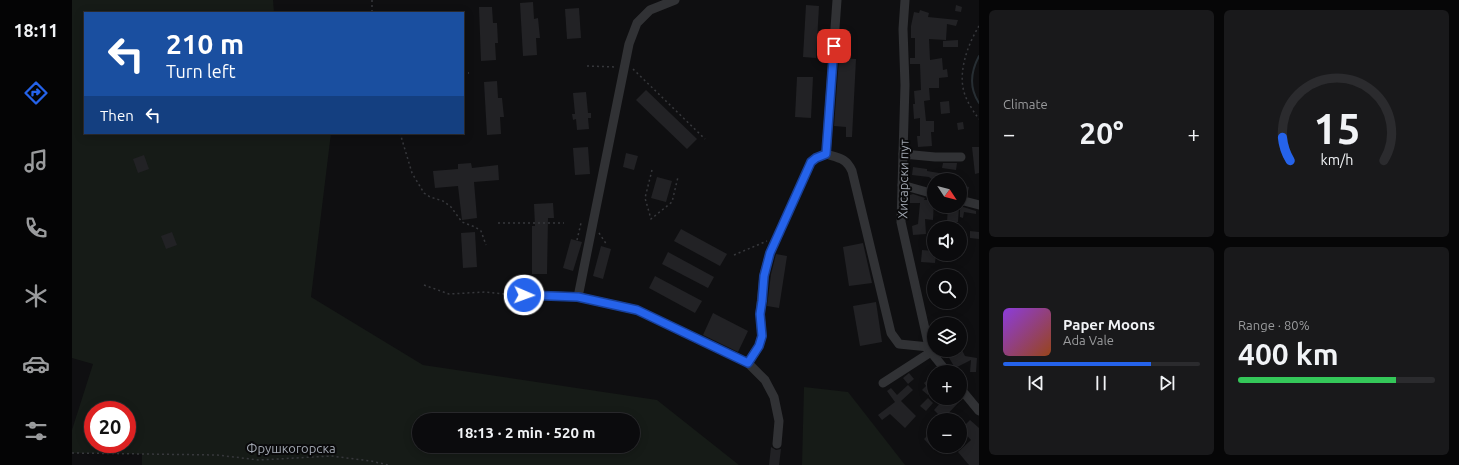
<!DOCTYPE html>
<meta charset="utf-8">
<style>
:root{--surface:#0b0b0d;--page:#19191b;--text:#f1f3f6;--muted:#9a9b9d;--line:#2b2b2e;--accent:#2563eb}
body{margin:0;font-family:Ubuntu,sans-serif;background:var(--page);color:var(--text);height:100vh;display:flex;flex-direction:column;font-size:15px;white-space:nowrap}
*{box-sizing:border-box;margin:0}
p{font-size:13px;color:var(--muted)}
.icon{flex:none;width:22px;height:22px;fill:none;stroke:currentColor;stroke-width:2;stroke-linecap:round;stroke-linejoin:round}
.map{position:relative;flex:1;overflow:hidden}
.panel{display:flex;flex-direction:column;gap:10px;padding:10px;background:#060607;width:480px}
.panel>*{flex:none}
.hud{position:absolute;left:12px;top:12px;width:380px;height:122px;border-radius:0px;box-shadow:0 2px 10px #0003,0 0 0 1px var(--line);background:#1a4fa0;color:#fff;overflow:hidden}
.needle{width:26px;rotate:126deg}
.buttons{position:absolute;left:855px;top:173px;display:grid;gap:8px}
.buttons a{display:grid;place-items:center;width:40px;height:40px;border-radius:50%;background:var(--surface);box-shadow:0 2px 10px #0003,0 0 0 1px var(--line);font-size:20px}
.speed{position:absolute;left:12px;top:401px;display:flex;gap:8px;font-size:20px;font-weight:700;text-align:center}
.speed>*{display:grid;place-content:center;width:52px;height:52px;border-radius:50%;background:var(--surface);box-shadow:0 2px 10px #0003,0 0 0 1px var(--line);line-height:1}
.speed .limit{border:6px solid #d22;background:#fff;color:#111}
.pin{position:absolute;display:grid;place-items:center;width:34px;height:34px;color:#fff;margin:-17px;border-radius:8px;box-shadow:0 2px 6px #0006}
.me{position:absolute;width:44px;margin:-22px;rotate:92deg;stroke-linejoin:round;filter:drop-shadow(0 0 3px #0008)}
.turn{display:flex;align-items:center;gap:14px;height:84px;padding:0 16px;font-size:18px}
.turn .icon{width:52px;height:52px;stroke-width:2.5}
.turn b{display:block;font-size:28px;line-height:34px}
.then{display:flex;align-items:center;height:38px;padding:0 16px;background:#0003;gap:8px;font-size:15px}
.big{font-size:30px;font-weight:600;line-height:1.1}
.panel .widget{flex:1;display:flex;flex-direction:column;justify-content:center;gap:6px;min-width:0;padding:0 14px;border-radius:6px;background:var(--page)}
.panel .dial{align-items:center;gap:0}
.dial svg{height:104px;overflow:visible;fill:none;stroke:var(--line);stroke-width:7;stroke-linecap:round;text-anchor:middle}
.dial text{fill:var(--text);stroke:none}
.song{display:flex;align-items:center;gap:12px}
.cover{width:48px;height:48px;border-radius:6px;background:linear-gradient(135deg,hsl(270 70% 55%),hsl(20 70% 35%))}
.played{height:4px;border-radius:2px;background:linear-gradient(90deg,var(--accent) 75%,var(--line) 75%)}
.keys{display:flex;justify-content:space-around;direction:ltr}
.heat{display:flex;justify-content:space-between;align-items:center;font-size:22px;direction:ltr}
.charge{height:6px;border-radius:3px;background:linear-gradient(90deg,#34c759 80%,var(--line) 0)}
.panel .tiles{flex:1;display:grid;gap:10px;grid-template-columns:repeat(2,1fr)}
.trip{position:absolute;left:340px;top:413px;width:228px;height:40px;border-radius:20px;background:var(--surface);box-shadow:0 2px 10px #0003,0 0 0 1px var(--line);font-weight:600;line-height:40px;text-align:center}
main{display:flex;flex:1;min-height:0}
.tab-bar{display:flex;flex-direction:column;width:72px;justify-content:space-around;align-items:center;background:#040405;color:var(--muted)}
.tab-bar .icon{width:28px;height:28px}
.tab-bar .selected{color:var(--accent)}
.tab-bar b{font-size:18px;color:var(--text)}
.map>svg:first-child{display:block}
</style>
<main>
<nav class="tab-bar">
<b>18:11</b>
<svg class="icon selected" aria-label="directions" viewBox="0 0 24 24"><path d="M12 3l9 9-9 9-9-9zM9 14v-3h6M13 9l2 2-2 2"/></svg>
<svg class="icon" aria-label="music" viewBox="0 0 24 24"><path d="M9 18V5l10-2v13"/><circle cx="6" cy="18" r="3"/><circle cx="16" cy="16" r="3"/></svg>
<svg class="icon" aria-label="phone" viewBox="0 0 24 24"><path d="M5 4h4l2 5-3 2q2 4 5 5l2-3 5 2v4C11 20 4 13 5 4z"/></svg>
<svg class="icon" aria-label="climate" viewBox="0 0 24 24"><path d="M12 3v18M4 7l16 10M4 17L20 7"/></svg>
<svg class="icon" aria-label="car" viewBox="0 0 24 24"><path d="M5 17H2v-5l4-1 3-4h7l3 4 3 1v5h-3M9 17h6M6 11h13"/><circle cx="7" cy="17" r="2"/><circle cx="17" cy="17" r="2"/></svg>
<svg class="icon" aria-label="filters" viewBox="0 0 24 24"><path d="M4 7h16M4 17h16"/><circle cx="9" cy="7" r="2"/><circle cx="15" cy="17" r="2"/></svg>
</nav>
<div class="map">
<svg width="907" height="465" viewBox="0 0 907 465">
<rect width="100%" height="100%" fill="#0f0f11"/>
<!-- green -->
<g fill="#161b17" fill-rule="evenodd">
<path d="M0,0H201L202,13H13V133H259L239,297L351,365L585,400L667,465H70V454L0,453V430L21,364L0,358ZM21,410H55V444H21ZM347,420H561V446H347Z"/>
<path d="M732,387L776,392L833,465H730Z"/>
</g>
<g fill="none" stroke-linecap="round" stroke-linejoin="round">
<!-- stream -->
<path stroke="#272e33" stroke-width="2" d="M907,56C899,71 897,88 907,103"/>
</g>
<!-- building -->
<g fill="#222225">
<path d="M461,2L462,19L466,18L468,38H464L465,55L451,56L448,3Z"/>
<path d="M734,5L747,6L744,58L731,57Z"/>
<path d="M884,5L890,7L889,12L883,11Z"/>
<path d="M407,7H420L421,23H425L426,43H423L424,60L409,61Z"/>
<path d="M507,8L509,38L495,39L493,9Z"/>
<path d="M848,10L857,13L856,17L886,20L884,26L875,24L874,40L857,39L858,60L870,58L871,70L875,69L876,77L867,78V88H857L858,100L852,101L854,121H862V132H859L860,146L846,147L845,136H848V118L842,119L841,104H843L842,91L849,90L848,64H838V58H843V38H839V26L842,12L847,13Z"/>
<path d="M886,40V47H871V41Z"/>
<path d="M767,58L784,59L780,137H774V127L762,126Z"/>
<path d="M725,77H741L739,118L723,117Z"/>
<path d="M425,81L426,98H430L432,117H428L429,134L415,135L412,82Z"/>
<path d="M574,90L625,139L615,149L564,100Z"/>
<path d="M514,92L516,113H519V118H516L517,129L505,130L504,119L501,120L500,114H503L501,93Z"/>
<path d="M877,101L878,113L869,114L868,102Z"/>
<path d="M891,122L892,129L886,130L885,123Z"/>
<path d="M516,147L518,174L503,175L501,148Z"/>
<path d="M900,147H907V173L903,174Z"/>
<path d="M554,153L566,156L562,170L551,167Z"/>
<path d="M72,155L77,169L66,173L61,159Z"/>
<path d="M399,163L400,168L426,165L427,180L402,182L405,218L390,220L386,186L363,188L361,171L386,169V164Z"/>
<path d="M871,163H885L884,170L870,168Z"/>
<path d="M841,167L855,169V171L873,174L872,180H861L857,177L840,175Z"/>
<path d="M585,177L600,181L594,202L579,198Z"/>
<path d="M888,185L897,187L895,196L888,194Z"/>
<path d="M841,194L853,198L852,200H862L861,220L853,219L854,234L841,235L840,226L846,224L848,203H838V195Z"/>
<path d="M481,203L482,218H476L475,274H460V226H463L462,204Z"/>
<path d="M876,206H887L886,222H875Z"/>
<path d="M888,206L904,211V214L892,212L891,218L888,217Z"/>
<path d="M609,229L655,254L648,266L602,241Z"/>
<path d="M898,231L907,232V239L898,238Z"/>
<path d="M100,232L105,245L94,249L89,236Z"/>
<path d="M403,232L405,267L391,268L389,233Z"/>
<path d="M499,239L510,242L501,271L491,268Z"/>
<path d="M791,243L800,283L777,286L771,247Z"/>
<path d="M529,246L539,249L531,279L521,276Z"/>
<path d="M850,250L862,251V254H864L863,263L849,262Z"/>
<path d="M596,252L642,277L636,288L590,264Z"/>
<path d="M704,254L715,256L707,308L695,306L699,274Z"/>
<path d="M583,276L630,301L623,313L577,288Z"/>
<path d="M804,302L810,342L788,346L781,306Z"/>
<path d="M641,313L676,331L666,352L631,335Z"/>
<path d="M882,350H890L893,356L905,358L904,372H898L899,360L883,368L876,356L884,352Z"/>
<path d="M837,373L842,379L836,384L831,378Z"/>
<path d="M859,377L862,381V389L856,395L850,390L854,386L852,383Z"/>
<path d="M836,385L841,390L829,401L844,416L833,428L818,414L810,420L806,415L823,402L815,391L819,388L825,395Z"/>
<path d="M856,398L861,403L854,411L848,406Z"/>
<path d="M878,398H882L887,402L871,419L862,410L870,401L872,404Z"/>
<path d="M898,420L907,428V465H897L886,452L899,440L889,429Z"/>
<path d="M862,429V450L852,439Z"/>
<path d="M699,447L704,450L709,449L707,465H697Z"/>
</g>
<g fill="none" stroke-linecap="round" stroke-linejoin="round">
<!-- path -->
<g stroke="#37383c" stroke-width="1.5" stroke-dasharray="2 3" stroke-linecap="butt">
<path d="M300,0V13"/>
<path d="M907,26C896,44 886,71 892,92C895,102 901,111 907,119"/>
<path d="M515,66L544,67"/>
<path d="M561,69L633,139"/>
<path d="M391,73H397"/>
<path d="M328,133L340,173L352,193L358,197L371,201L379,207L390,222L403,227L409,231L414,245"/>
<path d="M580,170L573,198L579,219L600,202L606,177"/>
<path d="M426,223H492"/>
<path d="M527,233L535,245"/>
<path d="M505,240L509,223"/>
<path d="M662,255L695,241"/>
<path d="M352,285L377,294L413,292L432,294"/>
<path d="M0,453L145,455L187,460L259,456L299,461L316,465"/>
</g>
<!-- minor -->
<g stroke="#313235" stroke-width="9">
<path d="M765,0L754,154C767,158 774,158 780,171L819,333L827,344L857,347"/>
<path d="M833,0L831,29L833,85L829,222L857,347L859,352L875,372"/>
<path d="M831,154L863,157H889"/>
<path d="M830,185L862,194"/>
<path d="M888,200L907,205"/>
<path d="M440,294L506,297L565,310L676,363L693,380L702,397L707,421L705,444"/>
<path d="M506,297L557,44L565,23L578,10L603,0"/>
<path d="M676,363L687,346L690,336L688,313L692,275L698,253L739,162L744,158L754,154"/>
<path d="M811,383L859,352"/>
<path d="M888,388L907,411"/>
</g>
</g>
<g fill="none" stroke-linecap="round" stroke-linejoin="round">
<!-- route casing -->
<g stroke="#184099" stroke-width="10">
<path id="route" d="M452,295L506,297L565,310L676,363L687,346L690,336L688,314L690,301L692,276L698,253L739,162L744,158L754,154L762,46"/>
</g>
<!-- route -->
<use href="#route" stroke="#2563eb" stroke-width="7"/>
</g>
<g text-anchor="middle" stroke-width="4" stroke-linejoin="round" paint-order="stroke">
<!-- street labels -->
<g font-size="13" fill="#a1a7b1" stroke="#0a0a0b">
<text transform="translate(831 179) rotate(-89)" y="5">Хисарски пут</text>
<text x="219" y="453">Фрушкогорска</text>
</g>
</g>
</svg>
<div class="buttons">
<a><svg class="needle" viewBox="-14 -14 28 28"><path d="M0-13l5 13h-10z" fill="#e53935"/><path d="M0 13l5-13h-10z" fill="#9a9b9d"/></svg></a>
<a><svg class="icon" aria-label="sound" viewBox="0 0 24 24"><path d="M4 9h4l5-4v14l-5-4H4zM17 9q2 3 0 6"/></svg></a>
<a><svg class="icon" aria-label="search" viewBox="0 0 24 24"><circle cx="10" cy="10" r="6"/><path d="M15 15l6 6"/></svg></a>
<a><svg class="icon" aria-label="layers" viewBox="0 0 24 24"><path d="M12 4l9 5-9 5-9-5zM3 14l9 5 9-5"/></svg></a>
<a>+</a>
<a>−</a>
</div>
<div class="speed"><div class="limit">20</div></div>
<div class="pin" style="left:762px;top:46px;background:#d93025"><svg class="icon" aria-label="arrive" viewBox="0 0 24 24"><path d="M6 21V4h12l-3 4 3 4H6"/></svg></div>
<svg class="me" style="left:452px;top:295px" viewBox="-20 -20 40 40"><circle r="17" fill="#2563eb" stroke="#fff" stroke-width="3"/><path d="M0-11L8 9 0 5-8 9z" fill="#fff"/></svg>
<div class="trip">18:13 · 2 min · 520 m</div>
<div class="hud">
<div class="turn"><svg class="icon" aria-label="left" viewBox="0 0 24 24"><path d="M17 20v-9H6M10 6l-5 5 5 5"/></svg><div><b>210 m</b>Turn left</div></div>
<div class="then">Then<svg class="icon" aria-label="left" viewBox="0 0 24 24"><path d="M17 20v-9H6M10 6l-5 5 5 5"/></svg></div>
</div>
</div>
<section class="panel">
<div class="tiles">
<div class="widget"><p>Climate</p>
<div class="heat"><a>−</a><b class="big">20°</b><a>+</a></div>
</div>
<div class="widget dial"><svg viewBox="0 0 100 80">
<path d="M14 69A42 42 0 1 1 86 69"/>
<path d="M14 69A42 42 0 0 1 8 51" stroke="#2563eb"/>
<text x="50" y="56" font-size="32" font-weight="700">15</text>
<text x="50" y="72" font-size="11">km/h</text>
</svg></div>
<div class="widget">
<div class="song"><i class="cover"></i><div><b>Paper Moons</b><p>Ada Vale</p></div></div>
<div class="played"></div>
<div class="keys"><svg class="icon" aria-label="previous" viewBox="0 0 24 24"><path d="M18 5L8 12l10 7zM5 5v14"/></svg><svg class="icon" aria-label="pause" viewBox="0 0 24 24"><path d="M8 5v14M16 5v14"/></svg><svg class="icon" aria-label="next" viewBox="0 0 24 24"><path d="M6 5l10 7-10 7zM19 5v14"/></svg></div>
</div>
<div class="widget"><p>Range · 80%</p><b class="big">400 km</b><div class="charge"></div></div>
</div>
</section>
</main>
